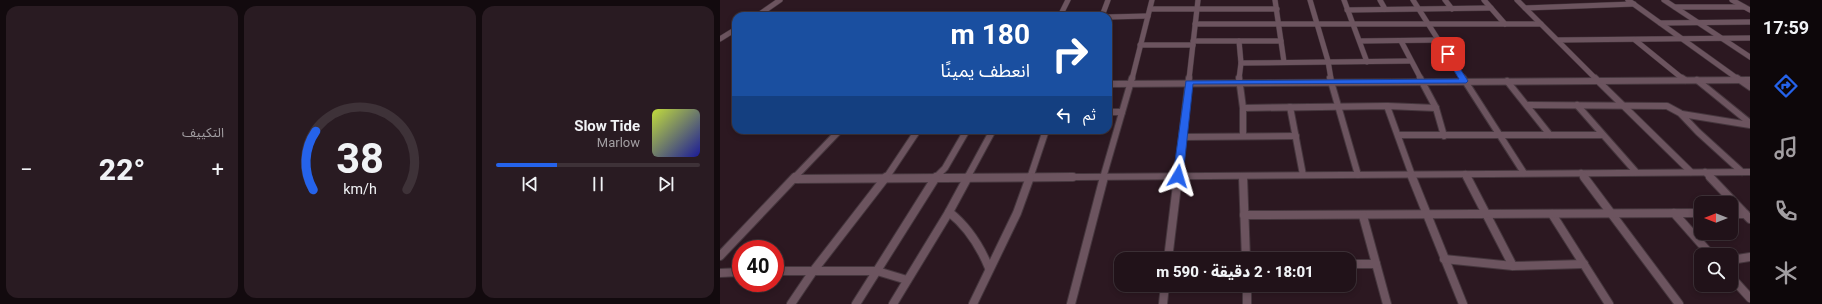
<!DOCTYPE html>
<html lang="ar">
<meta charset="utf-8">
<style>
:root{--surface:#211219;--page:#291b22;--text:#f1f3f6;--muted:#a29ea2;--line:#3e3238;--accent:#2563eb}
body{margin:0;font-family:Roboto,"Noto Sans Arabic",sans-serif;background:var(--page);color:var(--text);direction:rtl;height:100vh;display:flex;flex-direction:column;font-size:15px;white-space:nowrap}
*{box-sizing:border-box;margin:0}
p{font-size:13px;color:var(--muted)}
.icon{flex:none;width:22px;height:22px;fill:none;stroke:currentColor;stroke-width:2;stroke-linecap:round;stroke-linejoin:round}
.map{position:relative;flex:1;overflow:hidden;direction:ltr}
.details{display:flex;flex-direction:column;gap:6px;padding:6px;background:#120a0e;width:720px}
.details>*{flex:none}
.banner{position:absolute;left:12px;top:12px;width:380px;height:122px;border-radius:12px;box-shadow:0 2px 6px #0003,0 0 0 1px var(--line);direction:rtl;background:#1a4fa0;color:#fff;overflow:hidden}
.needle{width:26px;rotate:270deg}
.controls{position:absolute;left:974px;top:196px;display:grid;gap:8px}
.controls a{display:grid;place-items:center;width:44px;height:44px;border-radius:8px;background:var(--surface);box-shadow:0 2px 6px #0003,0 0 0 1px var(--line);font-size:20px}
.speed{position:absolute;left:12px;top:240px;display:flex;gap:8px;font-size:20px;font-weight:700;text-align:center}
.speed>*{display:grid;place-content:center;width:52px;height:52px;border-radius:50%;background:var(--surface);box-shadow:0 2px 6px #0003,0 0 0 1px var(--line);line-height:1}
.speed .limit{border:6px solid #d22;background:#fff;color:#111}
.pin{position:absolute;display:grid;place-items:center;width:34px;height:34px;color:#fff;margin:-17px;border-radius:8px;box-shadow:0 2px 6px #0006}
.me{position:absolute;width:44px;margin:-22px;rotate:7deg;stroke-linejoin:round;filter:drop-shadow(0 0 3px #0008)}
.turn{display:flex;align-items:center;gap:14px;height:84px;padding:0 16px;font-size:18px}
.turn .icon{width:52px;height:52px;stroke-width:2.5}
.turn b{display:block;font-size:28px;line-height:34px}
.then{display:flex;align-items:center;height:38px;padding:0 16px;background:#0003;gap:8px;font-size:15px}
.big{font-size:30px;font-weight:800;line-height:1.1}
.details .tile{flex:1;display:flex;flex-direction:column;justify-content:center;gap:6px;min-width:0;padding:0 14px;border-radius:12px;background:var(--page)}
.details .dial{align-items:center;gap:0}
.dial svg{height:104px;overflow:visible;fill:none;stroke:var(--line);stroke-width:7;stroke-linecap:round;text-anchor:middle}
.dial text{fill:var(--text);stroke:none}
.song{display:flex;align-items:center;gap:12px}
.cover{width:48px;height:48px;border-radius:6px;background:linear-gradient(135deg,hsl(70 70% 55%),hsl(240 70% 35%))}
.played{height:4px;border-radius:2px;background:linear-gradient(90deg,var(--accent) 30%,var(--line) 30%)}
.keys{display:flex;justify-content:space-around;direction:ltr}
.heat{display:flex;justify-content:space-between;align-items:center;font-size:22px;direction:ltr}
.details .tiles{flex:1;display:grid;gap:6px;grid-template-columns:repeat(3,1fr)}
.trip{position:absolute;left:394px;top:252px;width:242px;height:40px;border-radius:12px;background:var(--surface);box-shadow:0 2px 6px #0003,0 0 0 1px var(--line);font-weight:800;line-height:40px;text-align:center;direction:rtl}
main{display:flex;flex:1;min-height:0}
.dock{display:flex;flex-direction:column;width:72px;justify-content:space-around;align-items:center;background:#0d070a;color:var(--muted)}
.dock .icon{width:28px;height:28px}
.dock .active{color:var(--accent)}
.dock b{font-size:18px;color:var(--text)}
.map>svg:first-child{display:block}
</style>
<main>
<nav class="dock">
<b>17:59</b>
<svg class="icon active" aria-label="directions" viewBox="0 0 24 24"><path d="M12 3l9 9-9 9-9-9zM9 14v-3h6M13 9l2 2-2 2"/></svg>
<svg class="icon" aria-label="music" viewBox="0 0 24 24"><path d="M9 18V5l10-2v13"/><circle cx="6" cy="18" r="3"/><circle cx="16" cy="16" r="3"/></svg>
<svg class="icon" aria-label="phone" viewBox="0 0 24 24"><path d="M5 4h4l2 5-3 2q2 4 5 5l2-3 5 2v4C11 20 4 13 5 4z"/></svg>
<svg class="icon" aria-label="climate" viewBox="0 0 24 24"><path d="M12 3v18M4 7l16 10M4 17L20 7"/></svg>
</nav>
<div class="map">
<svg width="1030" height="304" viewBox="0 0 1030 304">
<rect width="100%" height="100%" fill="#2c1821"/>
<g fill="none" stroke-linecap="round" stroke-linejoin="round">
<!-- minor-far2 casing -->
<g stroke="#45363d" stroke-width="6">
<g id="minor-far2">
<path d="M555,0L564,62"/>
<path d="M590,0L608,61L611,79"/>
<path d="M624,0L647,62"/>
<path d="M660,0L665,9"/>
<path d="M693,0L743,79"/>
<path d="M725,0L732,9"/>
<path d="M764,0L785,24"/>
<path d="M797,0L876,79"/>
<path d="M908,0L1018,79"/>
<path d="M944,0L1030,57"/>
<path d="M1012,0L1030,10"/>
<path d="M955,7H1024"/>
<path d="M805,8L914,4"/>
<path d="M430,9H557"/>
<path d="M627,10L771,8"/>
<path d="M37,16L60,0"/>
<path d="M340,16L348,0"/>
<path d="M382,16L388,0"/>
<path d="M388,17L428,16"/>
<path d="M940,23L1030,22"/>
<path d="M475,24H821"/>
<path d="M0,39L16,29"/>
<path d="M838,40L1030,38"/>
<path d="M915,40L963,79"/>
<path d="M473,41H561"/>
<path d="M519,41L521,63L519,79"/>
<path d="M640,41L719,40"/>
<path d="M681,41L701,79"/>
<path d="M420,45H473"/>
<path d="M521,63L691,61"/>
<path d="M412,79L432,0"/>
<path d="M469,79L478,0"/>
</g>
</g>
<!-- minor-far1 casing -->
<g stroke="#45363d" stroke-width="8">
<g id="minor-far1">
<path d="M519,78L523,108V136"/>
<path d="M610,78L638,175"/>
<path d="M700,78L716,108L724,136"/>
<path d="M743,78L804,173"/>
<path d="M875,78L971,172"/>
<path d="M962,78L965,80"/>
<path d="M1017,78L1030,87"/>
<path d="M977,80L1030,123"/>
<path d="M787,81L830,135"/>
<path d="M388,84L1030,80"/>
<path d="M808,105L947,106L960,113L978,132L1022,172"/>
<path d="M857,105L916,172"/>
<path d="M667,106L693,178"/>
<path d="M570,107L583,175"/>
<path d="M523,108L667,106L716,108"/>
<path d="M388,112H402"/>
<path d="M962,114L1030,125"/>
<path d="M679,135H882"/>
<path d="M462,137L576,136"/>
<path d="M985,172L991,178"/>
<path d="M861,173L865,178"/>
<path d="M745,174L747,178"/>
<path d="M523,176V178"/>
<path d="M74,178L120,130"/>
<path d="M166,178L198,130"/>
<path d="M215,178L225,168L247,130"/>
<path d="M217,178L1030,172"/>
<path d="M247,178L273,130"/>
<path d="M310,178L326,130"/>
<path d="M383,178L412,78"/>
<path d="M457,178L469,78"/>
</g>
</g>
<!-- minor casing -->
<g stroke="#45363d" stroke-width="10">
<g id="minor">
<path d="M523,177L526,259"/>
<path d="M692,177L743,304"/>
<path d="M747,177L793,266"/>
<path d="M864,177L959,304"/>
<path d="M990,177L1030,219"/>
<path d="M74,179L353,177"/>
<path d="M229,212C248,227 260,246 269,268"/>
<path d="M954,213L991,255"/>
<path d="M832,214L889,304"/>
<path d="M1011,214H1025"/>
<path d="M524,215L981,213"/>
<path d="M643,216L667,304"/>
<path d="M0,256L75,177"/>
<path d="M448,259L458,177"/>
<path d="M724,259L793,266L864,264"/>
<path d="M1011,260L1030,257"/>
<path d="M629,264H656"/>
<path d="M55,271H157L187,280"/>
<path d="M0,273L21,272"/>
<path d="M1011,277L1030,298"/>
<path d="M527,285V304"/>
<path d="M71,304L94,270L166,177"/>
<path d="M136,304L216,177"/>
<path d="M173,304L229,212L248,177"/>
<path d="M253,304L297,213L310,177"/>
<path d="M351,304L384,177"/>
<path d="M443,304L445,285"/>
</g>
</g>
<!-- minor-far2 -->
<use href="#minor-far2" stroke="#6c545f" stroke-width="5"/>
<!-- minor-far1 -->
<use href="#minor-far1" stroke="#6c545f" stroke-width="6"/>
<!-- minor -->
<use href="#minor" stroke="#6c545f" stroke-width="8"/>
</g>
<!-- route -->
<path fill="#2563eb" stroke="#184099" d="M725,53H730L748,81L746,83L473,84L463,176L458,179L453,176L466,81L739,79L724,54Z"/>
</svg>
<div class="controls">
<a><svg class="needle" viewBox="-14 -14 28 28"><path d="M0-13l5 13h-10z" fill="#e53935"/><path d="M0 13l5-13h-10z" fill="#a29ea2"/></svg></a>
<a><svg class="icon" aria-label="search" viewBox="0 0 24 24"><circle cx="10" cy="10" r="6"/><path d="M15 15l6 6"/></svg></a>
</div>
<div class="speed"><div class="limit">40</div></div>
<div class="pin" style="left:728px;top:54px;background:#d93025"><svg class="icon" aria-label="arrive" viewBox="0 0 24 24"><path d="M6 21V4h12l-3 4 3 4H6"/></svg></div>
<svg class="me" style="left:458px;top:176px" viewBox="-20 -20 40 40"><path d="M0-17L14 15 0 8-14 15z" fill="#2563eb" stroke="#fff" stroke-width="4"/></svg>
<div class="trip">18:01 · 2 دقيقة · 590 m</div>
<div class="banner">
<div class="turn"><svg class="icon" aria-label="right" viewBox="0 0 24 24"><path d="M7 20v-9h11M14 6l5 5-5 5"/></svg><div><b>180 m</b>انعطف يمينًا</div></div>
<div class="then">ثم<svg class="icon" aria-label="left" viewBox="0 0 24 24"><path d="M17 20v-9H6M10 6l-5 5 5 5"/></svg></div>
</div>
</div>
<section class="details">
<div class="tiles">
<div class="tile">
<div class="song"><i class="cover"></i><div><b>Slow Tide</b><p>Marlow</p></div></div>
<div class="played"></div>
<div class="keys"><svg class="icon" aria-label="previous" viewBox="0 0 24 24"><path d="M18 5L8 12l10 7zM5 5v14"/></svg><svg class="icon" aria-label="pause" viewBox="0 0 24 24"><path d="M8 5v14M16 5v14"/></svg><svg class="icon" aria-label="next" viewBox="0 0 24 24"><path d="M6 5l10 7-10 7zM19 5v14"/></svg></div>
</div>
<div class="tile dial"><svg viewBox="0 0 100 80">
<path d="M14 69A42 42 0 1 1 86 69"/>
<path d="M14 69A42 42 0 0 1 16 24" stroke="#2563eb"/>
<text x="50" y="56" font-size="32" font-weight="700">38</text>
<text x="50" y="72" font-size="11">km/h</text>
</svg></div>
<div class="tile"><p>التكييف</p>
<div class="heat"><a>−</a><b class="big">22°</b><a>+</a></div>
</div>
</div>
</section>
</main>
